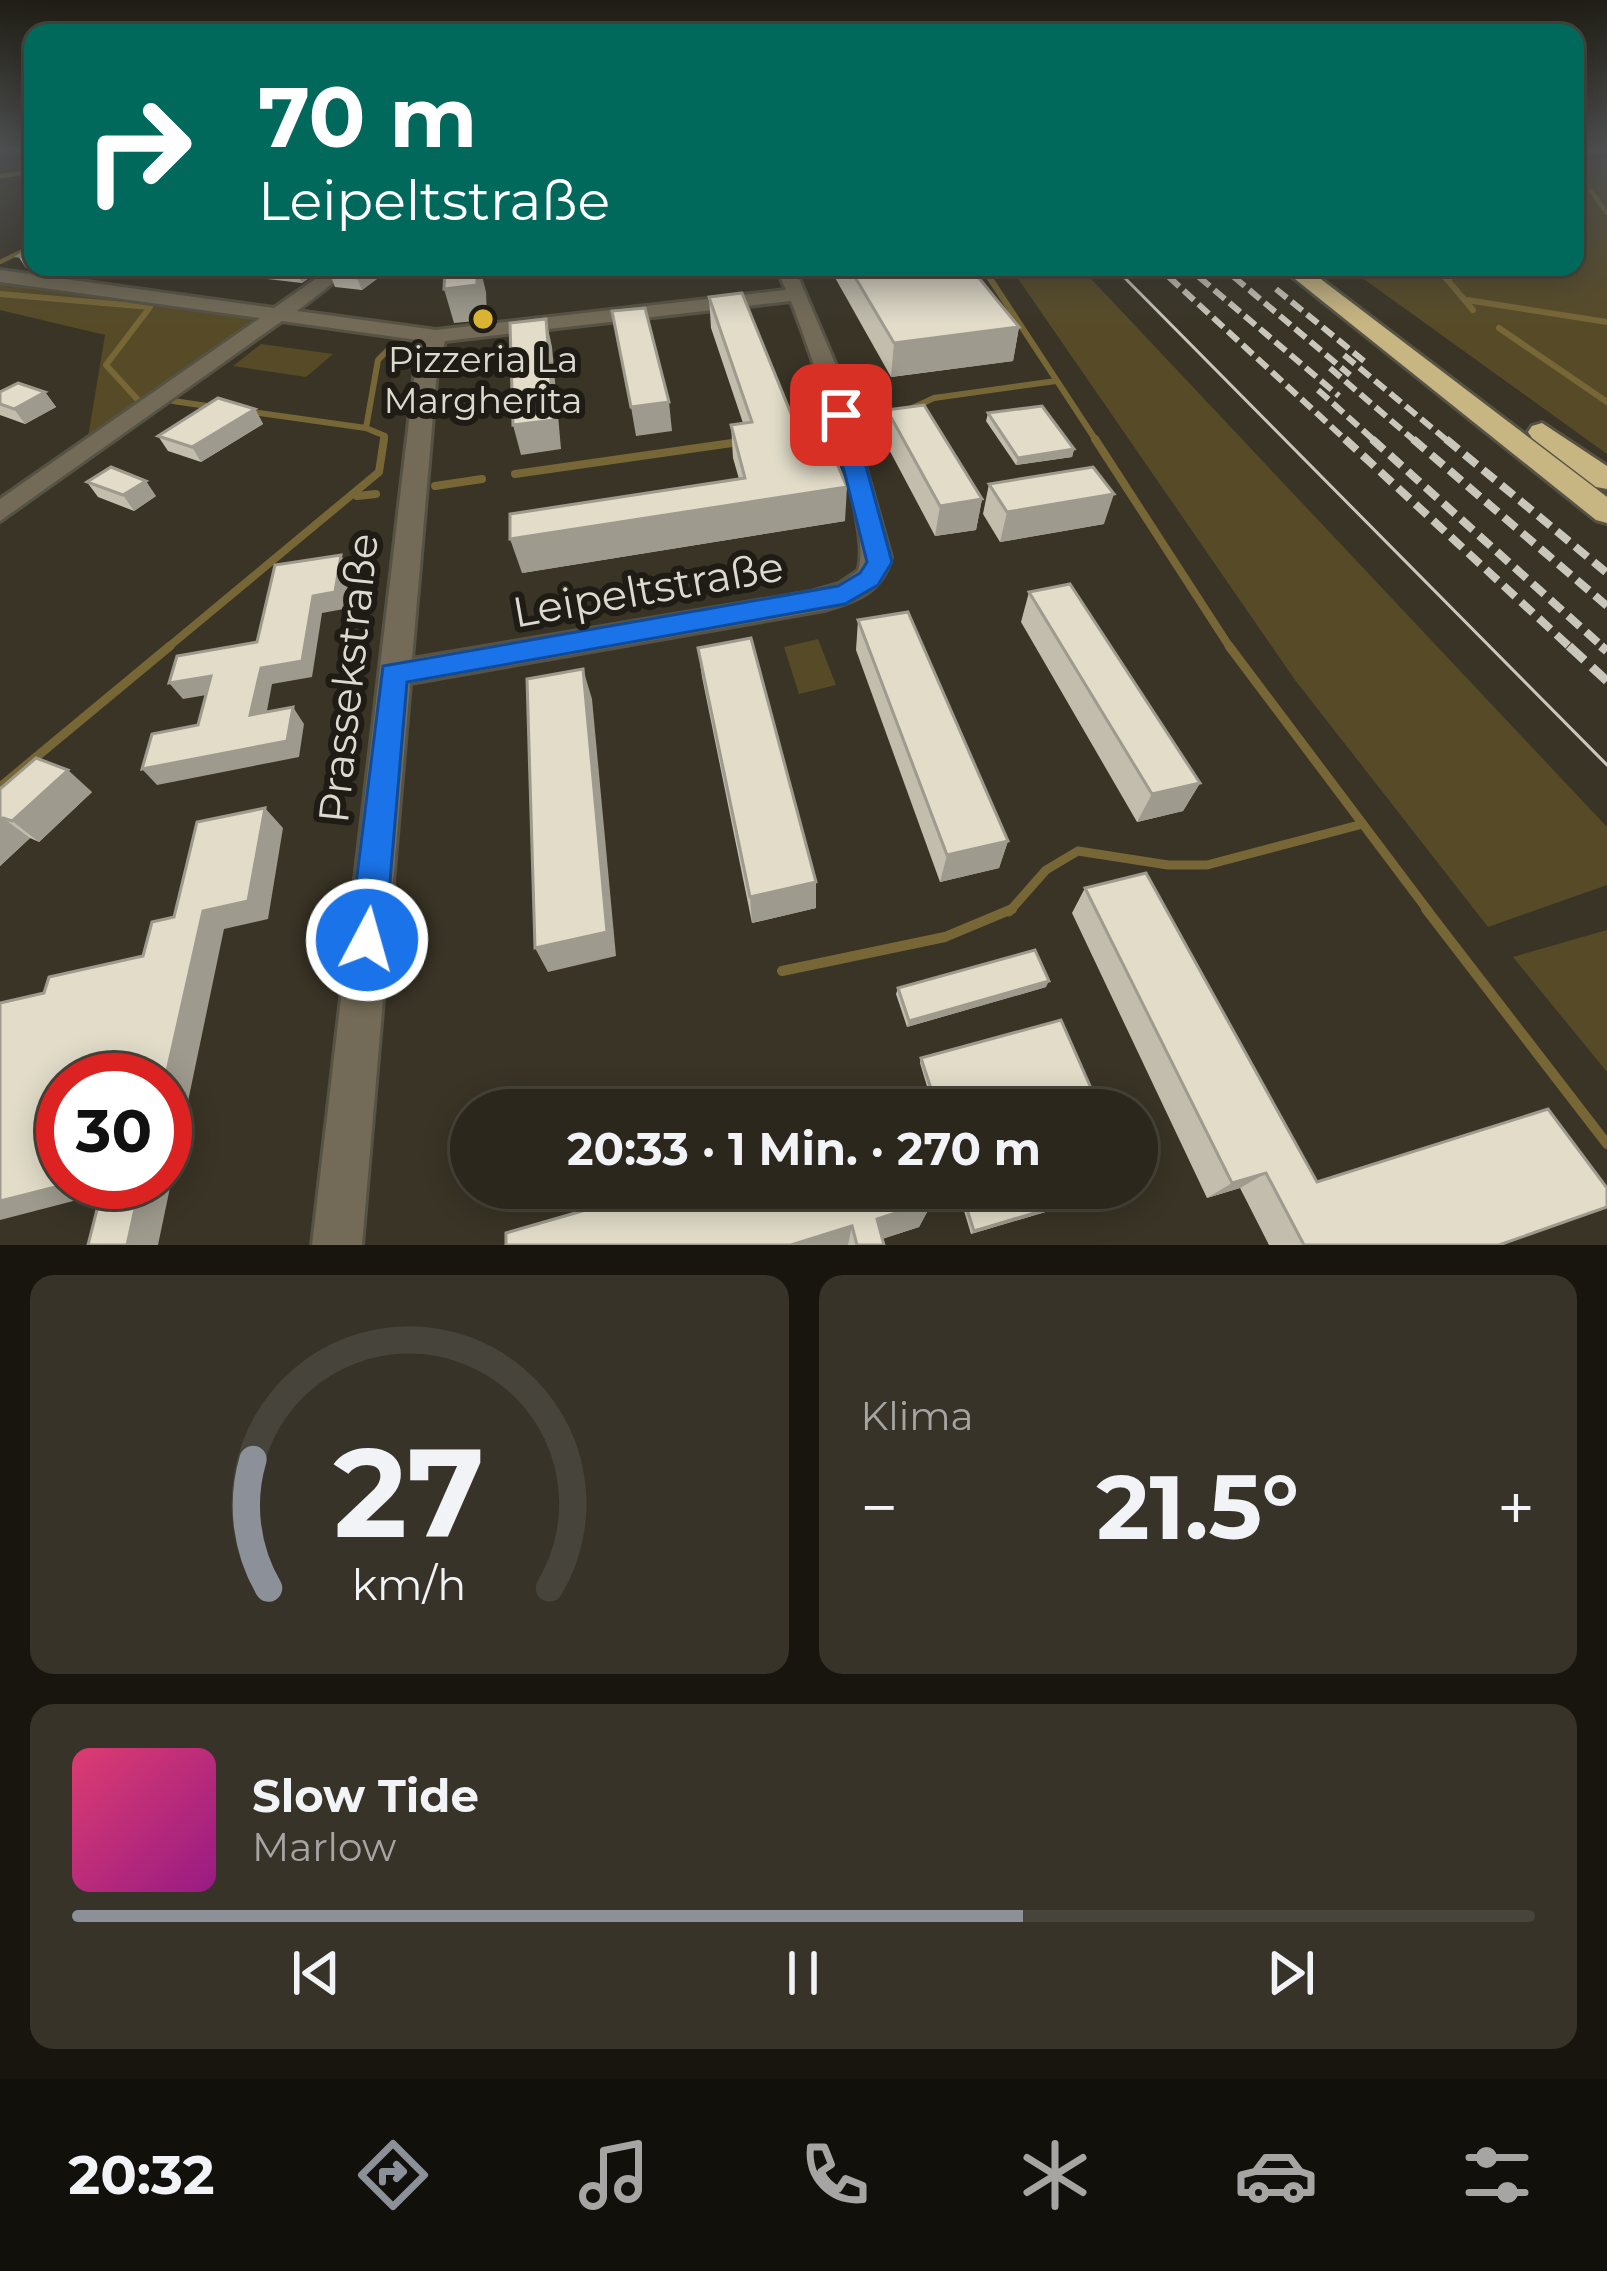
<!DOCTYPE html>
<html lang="de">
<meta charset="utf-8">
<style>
:root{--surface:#2b271c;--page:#373329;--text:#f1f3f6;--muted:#a6a5a3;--line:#47443b;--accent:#8c9099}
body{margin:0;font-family:Montserrat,sans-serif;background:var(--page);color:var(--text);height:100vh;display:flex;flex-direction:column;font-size:45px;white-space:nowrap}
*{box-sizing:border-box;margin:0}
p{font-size:39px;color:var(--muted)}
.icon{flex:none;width:66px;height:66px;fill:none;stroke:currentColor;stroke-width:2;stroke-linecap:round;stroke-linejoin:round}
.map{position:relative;height:1245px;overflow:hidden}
.panel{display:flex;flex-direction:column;gap:30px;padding:30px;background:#18150f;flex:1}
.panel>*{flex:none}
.guide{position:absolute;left:24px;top:24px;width:1560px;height:252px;border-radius:24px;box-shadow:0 6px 30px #0003,0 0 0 3px var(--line);background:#00695c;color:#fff;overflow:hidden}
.speed{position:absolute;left:36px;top:1053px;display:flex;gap:24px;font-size:60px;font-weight:700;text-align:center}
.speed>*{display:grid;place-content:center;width:156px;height:156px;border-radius:50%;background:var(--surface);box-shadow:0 6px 30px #0003,0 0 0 3px var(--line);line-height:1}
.speed .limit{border:18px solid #d22;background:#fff;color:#111}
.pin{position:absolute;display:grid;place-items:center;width:102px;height:102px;color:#fff;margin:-51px;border-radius:24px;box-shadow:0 6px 18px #0006}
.me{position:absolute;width:132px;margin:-66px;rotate:6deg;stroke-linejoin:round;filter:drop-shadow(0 0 9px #0008)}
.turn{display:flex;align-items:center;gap:42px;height:252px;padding:0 36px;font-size:54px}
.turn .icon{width:156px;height:156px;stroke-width:2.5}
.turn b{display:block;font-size:84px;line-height:102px}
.big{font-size:90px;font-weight:700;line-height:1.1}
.panel .tile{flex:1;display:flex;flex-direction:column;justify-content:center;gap:18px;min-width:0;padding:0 42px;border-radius:24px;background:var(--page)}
.panel .dial{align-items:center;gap:0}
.dial svg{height:312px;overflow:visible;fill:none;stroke:var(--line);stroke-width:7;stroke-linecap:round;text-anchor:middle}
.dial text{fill:var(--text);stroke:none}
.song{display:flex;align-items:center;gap:36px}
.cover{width:144px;height:144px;border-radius:18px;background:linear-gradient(135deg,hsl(340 70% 55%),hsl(310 70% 35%))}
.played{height:12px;border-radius:6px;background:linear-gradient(90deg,var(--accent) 65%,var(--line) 65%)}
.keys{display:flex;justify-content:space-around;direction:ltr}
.heat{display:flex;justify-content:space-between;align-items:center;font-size:66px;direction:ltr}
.panel .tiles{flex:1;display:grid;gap:30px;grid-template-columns:1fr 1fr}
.tile:last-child{grid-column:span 2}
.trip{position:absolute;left:450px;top:1089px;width:708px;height:120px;border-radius:60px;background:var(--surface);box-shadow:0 6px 30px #0003,0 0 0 3px var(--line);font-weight:700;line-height:120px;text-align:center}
.tab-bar{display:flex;height:192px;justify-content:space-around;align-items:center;background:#11100b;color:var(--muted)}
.tab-bar .icon{width:84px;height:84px}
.tab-bar .on{color:var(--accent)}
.tab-bar b{font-size:54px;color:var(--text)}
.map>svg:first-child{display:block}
</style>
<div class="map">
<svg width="1607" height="1245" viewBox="0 0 1607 1245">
<rect width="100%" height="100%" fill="#393425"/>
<!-- green -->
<g fill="#574b27">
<path d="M1607,159V454L1347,267H1575V160Z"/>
<path d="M1010,267H1080L1607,827V885L1488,927L1295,680Z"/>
<path d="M0,282L249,314L251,321L88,437L105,335L0,310Z"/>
<path d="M261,344L333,354L306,377L233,366Z"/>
<path d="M818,639L836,685L799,694L784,647Z"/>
<path d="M1607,930V1072L1513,957Z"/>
</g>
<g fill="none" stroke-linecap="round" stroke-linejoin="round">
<!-- stream-far4 -->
<g stroke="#786736" stroke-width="4.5">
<path d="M0,176L33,172"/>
<path d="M1591,191L1607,213"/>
<path d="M0,262L33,246"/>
<path d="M983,267L991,280"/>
<path d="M1426,267L1450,280"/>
</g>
<!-- stream-far3 -->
<g stroke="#786736" stroke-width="6">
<path d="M989,277L1097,442"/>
<path d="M1445,277L1473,310"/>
<path d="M0,294L150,307L106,365L138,400"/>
<path d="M1467,300L1607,322"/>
<path d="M1499,328L1607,402"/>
<path d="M173,401L214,407"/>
<path d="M910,409L934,398L1056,381"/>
<path d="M252,412L366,428"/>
<path d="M384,442L385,436L366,428L378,360L392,346"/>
</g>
<!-- stream-far2 -->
<g stroke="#786736" stroke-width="8">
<path d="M1095,439L1231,649"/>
<path d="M515,474L739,442"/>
<path d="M435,486L482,479"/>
<path d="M357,496L376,494"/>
<path d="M166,649L379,472L384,439"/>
</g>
<!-- stream-far1 -->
<g stroke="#786736" stroke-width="9">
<path d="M1229,646L1429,912"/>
<path d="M0,787L170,646"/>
<path d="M1009,912L1046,870L1078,851L1168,865H1207L1359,825"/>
</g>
<!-- stream -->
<g stroke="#786736" stroke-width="10">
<path d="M1426,909L1607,1144"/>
<path d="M782,971L945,937L1012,909"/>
</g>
<!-- minor casing -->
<g stroke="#565244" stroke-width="6">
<path id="minor" d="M333,267H354L297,311L436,330L786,290L776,267H794L837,368L891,557C882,592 856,601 824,610L410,683L362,1245H312L415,370L424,341L282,321L0,521V499L260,318L0,282V270L274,308ZM791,301C809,348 874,530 858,571L839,584L811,592L412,659L437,370L445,341Z"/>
</g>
<!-- highway casing -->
<g stroke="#565244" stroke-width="6">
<g id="highway">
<path d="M1280,267H1305L1607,497V523L1596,520Z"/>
<path d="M1542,423L1607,466V489L1596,487L1532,438L1528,432L1532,426Z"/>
</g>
</g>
<!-- minor -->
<use href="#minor" fill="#736b57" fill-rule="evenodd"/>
<!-- highway -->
<use href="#highway" fill="#c8b682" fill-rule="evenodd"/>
<!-- tram -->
<path stroke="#c9c6bc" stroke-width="3" d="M1114,267L1607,765"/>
<!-- rail-far3 -->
<g stroke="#c9c6bc" stroke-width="4.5" stroke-dasharray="10 4.5" stroke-linecap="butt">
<path d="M1158,267L1172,280"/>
<path d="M1188,267L1203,280"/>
<path d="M1222,267L1237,280"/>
</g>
<!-- rail-far2 -->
<g stroke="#c9c6bc" stroke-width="6" stroke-dasharray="14 6" stroke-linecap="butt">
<path d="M1169,277L1348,442"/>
<path d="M1199,277L1339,396"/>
<path d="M1234,277L1350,375"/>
<path d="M1276,289L1364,361"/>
<path d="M1344,355L1449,442"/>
<path d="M1330,368L1416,442"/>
<path d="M1318,390L1376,442"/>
</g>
<!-- rail-far1 -->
<g stroke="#c9c6bc" stroke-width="8" stroke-dasharray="16 8" stroke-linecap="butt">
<path d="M1345,439L1572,649"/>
<path d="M1372,439L1605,649"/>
<path d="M1413,439L1607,606"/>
<path d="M1446,439L1607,573"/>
</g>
<!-- rail -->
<g stroke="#c9c6bc" stroke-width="9" stroke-dasharray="21 10" stroke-linecap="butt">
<path d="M1569,646L1607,681"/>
<path d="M1601,646L1607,651"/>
</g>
</g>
<!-- wall -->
<g fill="#c2bdad">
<path d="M33,246V267H71L62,272L26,268L18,256Z"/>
<path d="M261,267H325L302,283L267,279Z"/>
<path d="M393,267L362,290L335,287L330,274Z"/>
<path d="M829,267H970L1019,327L1013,361L891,377Z"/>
<path d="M709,297L792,416L845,521L522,573L739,479L733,458L731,425L743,423L711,328Z"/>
<path d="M0,392H45L56,407L25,424L0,415Z"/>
<path d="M255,409L263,424L201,462L168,451L158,436Z"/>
<path d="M887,410L982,499L976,530L935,536L884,440Z"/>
<path d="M988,413L1074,449L1072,457L1016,465L986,421Z"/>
<path d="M87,482L156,496L134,511L98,497Z"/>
<path d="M989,484L1104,524L1000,542L983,514Z"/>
<path d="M1029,592L1200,783L1183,811L1137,822L1021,622Z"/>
<path d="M858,620L1008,841L999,868L940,882L856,650Z"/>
<path d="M698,648L816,882V908L752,923L702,677Z"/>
<path d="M0,789L92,792L39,842L30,838L0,866Z"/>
<path d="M1085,888L1317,1182L1499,1245H1269L1240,1188L1207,1198L1072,913Z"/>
<path d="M1046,987L907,1027L896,994L898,988Z"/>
<path d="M921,1058L1094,1095L1090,1099L1053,1110H934L920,1063Z"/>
<path d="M959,1188H1126L971,1234L958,1191Z"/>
<path d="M933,1201L919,1227L882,1239L884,1245H506Z"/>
</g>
<!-- shaded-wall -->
<g fill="#9e9a8d">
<path d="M301,267H325L302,283L296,271Z"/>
<path d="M372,267H393L362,290L357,278Z"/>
<path d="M477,267H480L486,292L487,320L454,323L444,289Z"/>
<path d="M546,319L552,347L561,449L521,455L513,425Z"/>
<path d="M1019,327L1013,361L891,377L894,343Z"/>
<path d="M45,392L56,407L25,424L14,409Z"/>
<path d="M669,402L672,431L636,436L631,407Z"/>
<path d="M255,409L263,424L201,462L192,447Z"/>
<path d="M1074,449L1072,457L1016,465L1018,458Z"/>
<path d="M146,481L156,496L134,511L123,495Z"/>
<path d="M847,487L845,521L522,573L510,539Z"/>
<path d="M1114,494L1104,524L1000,542L1007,512Z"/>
<path d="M982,499L976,530L935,536L940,506Z"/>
<path d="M341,555L350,572L344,609L322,613L312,677L272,684L263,732L250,715L261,668Z"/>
<path d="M583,669L592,699L616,956L548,972L535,948Z"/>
<path d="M211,676L224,692L183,699L169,683Z"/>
<path d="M293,707L304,724L299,757L157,785L142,769Z"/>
<path d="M68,770L92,792L39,842L12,821Z"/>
<path d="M1200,783L1183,811L1137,822L1152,794Z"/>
<path d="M265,808L283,828L268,919L224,929L158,1245H127L141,1182H165V1080L203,911Z"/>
<path d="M3,818L30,838L0,866V820Z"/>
<path d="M1008,841L999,868L940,882L947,855Z"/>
<path d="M816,882V908L752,923L750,897Z"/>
<path d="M1049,981L1046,987L907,1027L909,1021Z"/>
<path d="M1094,1095L1090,1099L1053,1110H1040Z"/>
<path d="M1266,1173L1240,1188L1207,1198L1232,1183Z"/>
<path d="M75,1182H126L135,1185L0,1220V1201Z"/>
<path d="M1118,1188H1126L971,1234L974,1231Z"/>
<path d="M933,1201L919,1227L869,1243L877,1219Z"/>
<path d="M852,1226L848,1245H791Z"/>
</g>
<!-- building -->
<g fill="#e2dcc9" stroke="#9e9a8d" stroke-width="3">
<path d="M33,246V258L18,256Z"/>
<path d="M266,267H301L296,271Z"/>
<path d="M340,267H372L357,278L330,274Z"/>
<path d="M445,267H477V285L444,289Z"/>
<path d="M849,267H970L1019,327L894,343Z"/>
<path d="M742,293L792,416L815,413L847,487L510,539V514L745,478L731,425L752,422L709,297Z"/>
<path d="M645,308L669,402L631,407L612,311Z"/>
<path d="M546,319L554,420L513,425L510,323Z"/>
<path d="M18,383L45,392L14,409L0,404V392Z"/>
<path d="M218,398L255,409L192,447L158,436Z"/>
<path d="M924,405L982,499L940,506L887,410Z"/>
<path d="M1042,406L1074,449L1018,458L988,413Z"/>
<path d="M111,467L146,481L123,495L87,482Z"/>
<path d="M1093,467L1114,494L1007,512L989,484Z"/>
<path d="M341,555L335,592L313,596L302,661L261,668L250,715L293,707L287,741L142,769L152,734L198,725L211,676L169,683L177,656L257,642L275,565Z"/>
<path d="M1070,584L1200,783L1152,794L1029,592Z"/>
<path d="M908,612L1008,841L947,855L858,620Z"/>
<path d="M751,638L816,882L750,897L698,648Z"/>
<path d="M583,669L607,932L535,948L527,679Z"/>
<path d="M36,758L68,770L12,821L3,818L0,820V789Z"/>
<path d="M265,808L248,901L203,911L165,1080H63V1182H75L0,1201V1003L44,993L49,977L143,956L152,922L174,917L197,822Z"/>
<path d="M1146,873L1317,1182L1548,1109L1607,1188V1207L1499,1245H1304L1266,1173L1232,1183L1085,888Z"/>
<path d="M1035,950L1049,981L909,1021L898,988Z"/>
<path d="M1061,1020L1094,1095L1040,1110H938L921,1058Z"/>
<path d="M104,1182H141L127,1245H88Z"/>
<path d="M662,1188H929L933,1201L877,1219L884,1245H857L852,1226L791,1245H506V1233Z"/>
<path d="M960,1188H1118L974,1231Z"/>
</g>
<!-- sky -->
<linearGradient id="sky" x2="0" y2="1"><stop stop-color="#1f1d14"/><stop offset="0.46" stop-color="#4e5051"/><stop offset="1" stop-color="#4e5051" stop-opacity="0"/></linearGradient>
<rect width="1607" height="325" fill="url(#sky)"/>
<!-- route -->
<path fill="#1a73e8" stroke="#114b97" stroke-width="3" d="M841,408L852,415L892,562L878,585L845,604L407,682L385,940L380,953L367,958L354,953L349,940L383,666L838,586L860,573L867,562L830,415Z"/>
<!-- markers -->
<circle fill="#dab333" stroke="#1e1c15" stroke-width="4.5" cx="483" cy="319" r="12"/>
<g text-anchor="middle" stroke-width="12" stroke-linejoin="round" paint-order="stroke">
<!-- far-poi labels -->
<g font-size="36" fill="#dcd9cf" stroke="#1e1c15">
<text x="483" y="372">Pizzeria La<tspan x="483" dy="41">Margherita</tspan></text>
</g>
<!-- street labels -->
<g font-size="42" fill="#dcd9cf" stroke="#1e1c15">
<text transform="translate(648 589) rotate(-10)" y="15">Leipeltstraße</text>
<text transform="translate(348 678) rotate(-84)" y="15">Prassekstraße</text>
</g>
</g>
</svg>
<div class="speed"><div class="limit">30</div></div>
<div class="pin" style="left:841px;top:415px;background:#d93025"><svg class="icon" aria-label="arrive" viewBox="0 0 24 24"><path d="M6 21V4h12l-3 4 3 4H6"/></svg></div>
<svg class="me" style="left:367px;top:940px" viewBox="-20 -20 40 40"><circle r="17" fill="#1a73e8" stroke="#fff" stroke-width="3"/><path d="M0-11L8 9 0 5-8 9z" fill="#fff"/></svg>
<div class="trip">20:33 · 1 Min. · 270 m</div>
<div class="guide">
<div class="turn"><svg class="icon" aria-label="right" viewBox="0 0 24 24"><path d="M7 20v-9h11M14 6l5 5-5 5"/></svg><div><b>70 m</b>Leipeltstraße</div></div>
</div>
</div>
<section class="panel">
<div class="tiles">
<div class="tile dial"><svg viewBox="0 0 100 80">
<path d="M14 69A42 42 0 1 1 86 69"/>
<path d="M14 69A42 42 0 0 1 10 36" stroke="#8c9099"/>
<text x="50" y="56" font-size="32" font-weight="700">27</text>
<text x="50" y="72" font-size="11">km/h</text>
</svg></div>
<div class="tile"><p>Klima</p>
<div class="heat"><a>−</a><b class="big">21.5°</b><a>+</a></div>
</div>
<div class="tile">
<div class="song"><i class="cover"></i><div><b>Slow Tide</b><p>Marlow</p></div></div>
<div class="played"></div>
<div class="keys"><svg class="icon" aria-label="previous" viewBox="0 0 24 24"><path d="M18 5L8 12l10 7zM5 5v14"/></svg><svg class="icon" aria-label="pause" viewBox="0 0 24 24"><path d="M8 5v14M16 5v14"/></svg><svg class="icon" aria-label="next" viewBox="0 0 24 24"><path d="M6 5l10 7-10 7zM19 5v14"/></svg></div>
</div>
</div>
</section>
<nav class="tab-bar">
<b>20:32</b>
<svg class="icon on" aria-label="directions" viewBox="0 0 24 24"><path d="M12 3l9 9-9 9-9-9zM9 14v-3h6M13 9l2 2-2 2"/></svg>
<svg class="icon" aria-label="music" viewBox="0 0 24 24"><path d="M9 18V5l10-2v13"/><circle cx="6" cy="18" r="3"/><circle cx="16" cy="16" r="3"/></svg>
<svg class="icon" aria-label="phone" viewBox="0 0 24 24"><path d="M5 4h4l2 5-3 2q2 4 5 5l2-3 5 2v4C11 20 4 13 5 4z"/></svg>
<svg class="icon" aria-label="climate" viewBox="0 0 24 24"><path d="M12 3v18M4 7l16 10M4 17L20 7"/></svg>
<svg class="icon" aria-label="car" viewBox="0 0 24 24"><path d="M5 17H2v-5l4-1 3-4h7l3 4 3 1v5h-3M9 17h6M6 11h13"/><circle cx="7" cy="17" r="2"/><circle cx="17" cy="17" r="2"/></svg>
<svg class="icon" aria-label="filters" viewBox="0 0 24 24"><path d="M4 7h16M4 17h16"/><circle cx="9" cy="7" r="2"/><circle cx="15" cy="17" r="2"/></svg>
</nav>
